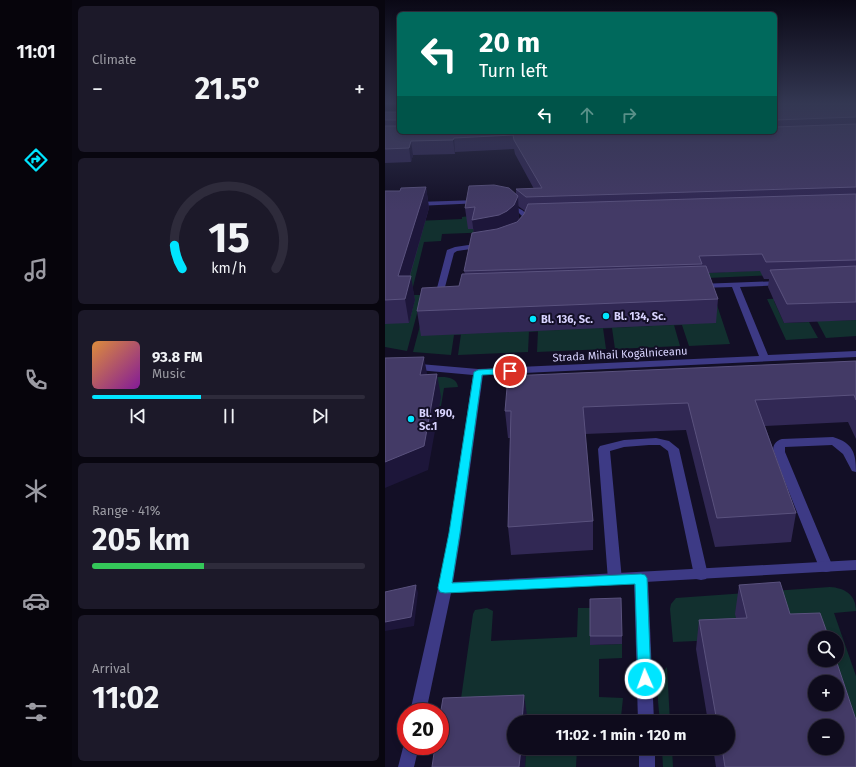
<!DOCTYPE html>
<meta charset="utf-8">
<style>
:root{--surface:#0e0b1c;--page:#1c1929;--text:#f1f3f6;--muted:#9b9ba3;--line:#2e2b3b;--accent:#00e5ff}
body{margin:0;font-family:"Fira Sans",sans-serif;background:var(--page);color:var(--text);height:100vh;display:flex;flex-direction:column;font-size:15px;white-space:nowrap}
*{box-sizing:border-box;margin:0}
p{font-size:13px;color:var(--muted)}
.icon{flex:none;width:22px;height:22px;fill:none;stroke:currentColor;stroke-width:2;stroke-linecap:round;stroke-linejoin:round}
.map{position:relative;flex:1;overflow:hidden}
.sheet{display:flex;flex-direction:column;gap:6px;padding:6px;background:#08060f;width:313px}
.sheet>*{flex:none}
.hud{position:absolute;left:12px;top:12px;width:380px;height:122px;border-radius:6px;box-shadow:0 2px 6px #0003,0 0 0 1px var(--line);background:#00695c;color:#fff;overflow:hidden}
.controls{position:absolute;left:423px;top:631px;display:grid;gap:8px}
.controls a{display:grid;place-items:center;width:36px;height:36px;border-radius:50%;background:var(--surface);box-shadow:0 2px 6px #0003,0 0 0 1px var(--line);font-size:20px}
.speed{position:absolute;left:12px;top:703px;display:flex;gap:8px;font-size:20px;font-weight:700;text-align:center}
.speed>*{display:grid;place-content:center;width:52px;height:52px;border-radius:50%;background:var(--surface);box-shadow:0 2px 6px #0003,0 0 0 1px var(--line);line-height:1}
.speed .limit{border:6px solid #d22;background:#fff;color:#111}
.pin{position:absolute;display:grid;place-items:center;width:34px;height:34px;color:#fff;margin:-17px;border:2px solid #fff;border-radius:50%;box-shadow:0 1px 4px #0007}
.me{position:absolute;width:44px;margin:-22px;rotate:358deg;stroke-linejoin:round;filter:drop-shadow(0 0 3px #0008)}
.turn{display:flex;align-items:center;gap:14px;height:84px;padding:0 16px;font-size:18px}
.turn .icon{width:52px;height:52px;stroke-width:2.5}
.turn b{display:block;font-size:28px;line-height:34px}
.lanes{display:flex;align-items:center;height:38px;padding:0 16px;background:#0003;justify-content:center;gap:20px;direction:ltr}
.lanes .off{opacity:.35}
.big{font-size:30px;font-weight:700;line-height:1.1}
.sheet .card{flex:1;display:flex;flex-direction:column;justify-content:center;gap:6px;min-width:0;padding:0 14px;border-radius:6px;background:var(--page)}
.sheet .dial{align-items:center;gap:0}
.dial svg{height:104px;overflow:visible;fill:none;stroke:var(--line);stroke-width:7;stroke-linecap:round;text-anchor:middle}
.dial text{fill:var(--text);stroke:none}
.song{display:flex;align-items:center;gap:12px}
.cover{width:48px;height:48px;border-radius:6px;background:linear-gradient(135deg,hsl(30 70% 55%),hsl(290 70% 35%))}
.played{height:4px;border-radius:2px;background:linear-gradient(90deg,var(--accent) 40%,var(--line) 40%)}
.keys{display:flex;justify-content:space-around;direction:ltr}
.heat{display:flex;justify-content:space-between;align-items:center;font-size:22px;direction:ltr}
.charge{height:6px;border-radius:3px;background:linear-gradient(90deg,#34c759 41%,var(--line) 0)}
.trip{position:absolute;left:122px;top:715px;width:228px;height:40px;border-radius:20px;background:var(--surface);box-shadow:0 2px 6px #0003,0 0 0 1px var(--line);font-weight:700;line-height:40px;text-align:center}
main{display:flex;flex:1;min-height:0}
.menu{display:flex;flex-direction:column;width:72px;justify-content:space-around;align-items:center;background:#06040b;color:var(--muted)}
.menu .icon{width:28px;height:28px}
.menu .selected{color:var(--accent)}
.menu b{font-size:18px;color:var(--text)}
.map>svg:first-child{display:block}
</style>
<main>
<nav class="menu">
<b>11:01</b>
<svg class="icon selected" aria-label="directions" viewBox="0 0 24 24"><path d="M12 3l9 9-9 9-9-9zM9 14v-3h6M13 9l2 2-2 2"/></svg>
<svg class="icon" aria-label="music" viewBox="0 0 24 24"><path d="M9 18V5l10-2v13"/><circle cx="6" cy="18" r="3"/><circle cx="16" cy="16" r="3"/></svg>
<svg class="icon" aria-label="phone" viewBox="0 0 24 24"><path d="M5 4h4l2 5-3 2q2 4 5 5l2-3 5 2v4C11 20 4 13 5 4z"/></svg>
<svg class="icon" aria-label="climate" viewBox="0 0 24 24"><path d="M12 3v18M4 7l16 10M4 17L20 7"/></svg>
<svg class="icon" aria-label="car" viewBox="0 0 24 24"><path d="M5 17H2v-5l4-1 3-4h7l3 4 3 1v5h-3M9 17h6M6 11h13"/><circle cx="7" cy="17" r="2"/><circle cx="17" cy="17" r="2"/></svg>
<svg class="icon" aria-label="filters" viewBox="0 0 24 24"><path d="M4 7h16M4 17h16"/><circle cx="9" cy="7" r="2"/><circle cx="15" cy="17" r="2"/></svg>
</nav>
<section class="sheet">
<div class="card"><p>Climate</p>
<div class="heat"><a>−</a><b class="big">21.5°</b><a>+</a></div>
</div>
<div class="card dial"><svg viewBox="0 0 100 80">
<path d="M14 69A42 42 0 1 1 86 69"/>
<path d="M14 69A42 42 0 0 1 8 51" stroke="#00e5ff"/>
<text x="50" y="56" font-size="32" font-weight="700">15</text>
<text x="50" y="72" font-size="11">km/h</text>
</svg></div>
<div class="card">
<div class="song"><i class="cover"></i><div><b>93.8 FM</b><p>Music</p></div></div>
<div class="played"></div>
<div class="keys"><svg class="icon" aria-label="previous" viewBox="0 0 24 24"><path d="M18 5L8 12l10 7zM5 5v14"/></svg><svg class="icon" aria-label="pause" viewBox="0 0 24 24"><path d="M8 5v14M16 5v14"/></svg><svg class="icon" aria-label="next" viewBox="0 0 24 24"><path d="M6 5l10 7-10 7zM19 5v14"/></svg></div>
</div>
<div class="card"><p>Range · 41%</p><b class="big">205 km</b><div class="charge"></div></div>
<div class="card"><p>Arrival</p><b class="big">11:02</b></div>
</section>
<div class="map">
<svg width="471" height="767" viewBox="0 0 471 767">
<rect width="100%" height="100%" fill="#130f26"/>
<!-- green -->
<g fill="#12302f">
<path d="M85,216L121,228L109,232L57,234L56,241L39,242L26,295H43L34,306L22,351L0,347V297L31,221L77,219V217Z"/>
<path d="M387,270L390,275L300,279L298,274Z"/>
<path d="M471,295L389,301L399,323L424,322L433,338L401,340L382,299Z"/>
<path d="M331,302L345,344L304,346L297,325L69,335L66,355L28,352L40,307Z"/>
<path d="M471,320V336L441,338L432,321Z"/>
<path d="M289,325L295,346L230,349L227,328Z"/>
<path d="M218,328L221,349L152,352L153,331Z"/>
<path d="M144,331L143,352L73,355L76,334Z"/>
<path d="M57,377C64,377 72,379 73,387L59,388L56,406H54L0,378Z"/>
<path d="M445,587C459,588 471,594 471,611L449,613L471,676V767L452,704V682L434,660H452V638L356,639L288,642L285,609L286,604L291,598Z"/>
<path d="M102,608L108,611L106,641L192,637L193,608H206L205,645L237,644V658L214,659V697L238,698L236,717L193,719V722H129L72,727L88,614L90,610Z"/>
<path d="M282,667L285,722H275C274,704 268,681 282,667Z"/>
<path d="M141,748H192L191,767H140Z"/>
<path d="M277,748H287L288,767H278Z"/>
</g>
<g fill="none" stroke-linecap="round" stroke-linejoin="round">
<!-- service -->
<g fill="#3d3a85" fill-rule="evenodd">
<path d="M448,437C468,443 471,453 471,472L467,471L458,454L447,445L400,447V452L448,567L446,571L441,572L436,571L434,567L388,452C388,445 390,441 397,439Z"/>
<path d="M271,438L284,441L294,449L323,575L321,579L316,580L311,579L309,575L283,451L275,445H264L239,447L225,451L237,580L235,584L230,585L225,584L223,580L213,449L215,446L239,440Z"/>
<path d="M256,573L261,574L263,578L269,722H253L249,578L251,574Z"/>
<rect x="254" y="748" width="16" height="19"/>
</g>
<!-- minor -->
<g fill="#3d3a85" fill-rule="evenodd">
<path d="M94,200L97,202L96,203L32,206L29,204L32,202Z"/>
<path d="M121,202L137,210L144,216L142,217H138L133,212L119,205V203Z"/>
<path d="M97,243L101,245L100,247L72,251L69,253L60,287L70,293L69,295C63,296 56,293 52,288L62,250L70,247Z"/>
<path d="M396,281H399L400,283L399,285L355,287L383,355L471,351V357L98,375L76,533L68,582L471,560V570L66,593L41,712H25L53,588L64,533L88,375L0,367V361L93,369L374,356L347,287L314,288L310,286L314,284Z"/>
<path d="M20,740L21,746H34L29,767H13Z"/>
</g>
</g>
<!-- wall -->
<g fill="#312854" fill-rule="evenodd">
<path d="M390,103H471V320L399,323L383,287L384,279H379L375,271L323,273L333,299L331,323L36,336L32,311L74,286L80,274L79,271L89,233L88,229H83L80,208L131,195V189H149L130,154L129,149L70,152V154L28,155L26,162L0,163V112H14V132H390ZM133,206L140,211L139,214L133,221L134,217Z"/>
<path d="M41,187L44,208L25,276L30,300L24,323L0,324V191H15Z"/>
<path d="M471,361V439L463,422L380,426L411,513L406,542L330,547L301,430L200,434L208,521V550L126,555L123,527L125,438H123L120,411Z"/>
<path d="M354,585L471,767H331L328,748H343V722H323L311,649L314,620L351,618L350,614Z"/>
<path d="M205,636H237V644L205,645Z"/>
</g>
<!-- shaded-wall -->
<g fill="#1d163a">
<path d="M69,138L70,152V154L68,140Z"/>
<path d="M26,141L28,155L26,162L24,148Z"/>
<path d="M41,187L44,208L18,299L13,276Z"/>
<path d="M133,196L134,217L131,227L90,242L87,220Z"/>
<path d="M26,276L30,300L24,323L20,299Z"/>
<path d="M39,357L43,379L35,375Z"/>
<path d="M52,374L56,397L43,470L0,488V462Z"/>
<path d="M31,585L33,593L29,626L0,631V622Z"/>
<path d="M139,695L143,722H137Z"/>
<path d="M136,748H141L140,767H134Z"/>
</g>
<!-- building -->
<g fill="#433a66" stroke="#5a527e" fill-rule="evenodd">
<path d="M390,103H471V117L390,120Z"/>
<rect x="0" y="112" width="14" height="8"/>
<path d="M471,124V187L141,197L131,189L157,188L129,140L128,135L69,138L68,140L26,141L24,148L0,149V126H14V132H390V127Z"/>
<path d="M109,185L124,188L133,196L129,205L122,211L114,215L87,220L90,207L80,208L84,186Z"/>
<path d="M41,187L13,276H26L20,299L0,300V191H15L16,188Z"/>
<path d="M471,194V260L381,262L377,254L314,256L317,264L79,271L87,233L112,229L132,222L139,214L143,204Z"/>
<path d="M321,266L333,299L32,311L37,288L74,286L77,274Z"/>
<path d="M471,266V302L402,304L385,270Z"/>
<path d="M39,357L35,375L52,374L39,446L0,462V358Z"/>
<path d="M471,361V400L469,395L370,400L411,513L332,518L303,403L198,407L208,521L123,527L126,411H120L123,376Z"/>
<path d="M395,582L405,614L435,613L444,638H430V660H451L471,720V767H340L337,748H343V722H332L314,620L362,618L354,585ZM430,682H452V704H430ZM430,726H452V748H430Z"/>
<path d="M31,585L26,617L0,622V592Z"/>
<path d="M236,598L237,636H205V599Z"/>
<path d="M139,695L137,722H129V748H136L134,767H47L50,746H55V716L58,698Z"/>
</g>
<!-- sky -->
<linearGradient id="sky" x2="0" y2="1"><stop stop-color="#0a0815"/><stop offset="0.49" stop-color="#333752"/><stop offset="1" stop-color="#333752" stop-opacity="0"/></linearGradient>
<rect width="471" height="210" fill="url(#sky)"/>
<!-- route -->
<path fill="#00e5ff" stroke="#0095a6" d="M125,368L128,369L130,371L128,373L97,375L75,533L67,583L256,574L260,575L262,578L266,679L264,684L260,685L255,684L253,679L250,584L60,593L55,592L53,588L64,533L89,372L93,370Z"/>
<!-- markers -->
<g fill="#00e5ff" stroke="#130f26" stroke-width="1.5">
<circle cx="221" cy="316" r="4"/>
<circle cx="148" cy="319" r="4"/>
<circle cx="26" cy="419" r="4"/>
</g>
<g text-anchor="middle" stroke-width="4" stroke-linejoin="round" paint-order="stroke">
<!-- poi labels -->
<g font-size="11" font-weight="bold" fill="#d9d4ff" stroke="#130f26" text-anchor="start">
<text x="229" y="320">Bl. 134, Sc.</text>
<text x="156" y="323">Bl. 136, Sc.</text>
<text x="34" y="417">Bl. 190,<tspan x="34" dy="13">Sc.1</tspan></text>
</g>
<!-- street labels -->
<g font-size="11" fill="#d9d4ff" stroke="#130f26">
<text transform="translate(235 354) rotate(-3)" y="4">Strada Mihail Kogălniceanu</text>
</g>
</g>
</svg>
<div class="controls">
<a><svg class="icon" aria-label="search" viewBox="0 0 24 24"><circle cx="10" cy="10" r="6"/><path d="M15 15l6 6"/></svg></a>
<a>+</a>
<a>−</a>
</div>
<div class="speed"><div class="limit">20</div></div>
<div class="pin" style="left:125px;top:371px;background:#d93025"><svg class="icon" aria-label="arrive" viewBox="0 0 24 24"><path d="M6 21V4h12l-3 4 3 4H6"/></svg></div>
<svg class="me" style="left:260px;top:679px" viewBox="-20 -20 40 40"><circle r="17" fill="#00e5ff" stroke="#fff" stroke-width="3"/><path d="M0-11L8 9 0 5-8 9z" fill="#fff"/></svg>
<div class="trip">11:02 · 1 min · 120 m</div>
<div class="hud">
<div class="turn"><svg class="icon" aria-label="left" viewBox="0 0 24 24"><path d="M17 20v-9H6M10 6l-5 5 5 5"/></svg><div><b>20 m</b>Turn left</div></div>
<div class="lanes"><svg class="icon" aria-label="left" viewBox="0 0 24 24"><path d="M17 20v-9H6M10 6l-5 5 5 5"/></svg><svg class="icon off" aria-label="ahead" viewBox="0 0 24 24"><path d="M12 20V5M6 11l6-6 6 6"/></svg><svg class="icon off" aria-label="right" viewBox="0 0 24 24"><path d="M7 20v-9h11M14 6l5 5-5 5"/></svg></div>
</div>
</div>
</main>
